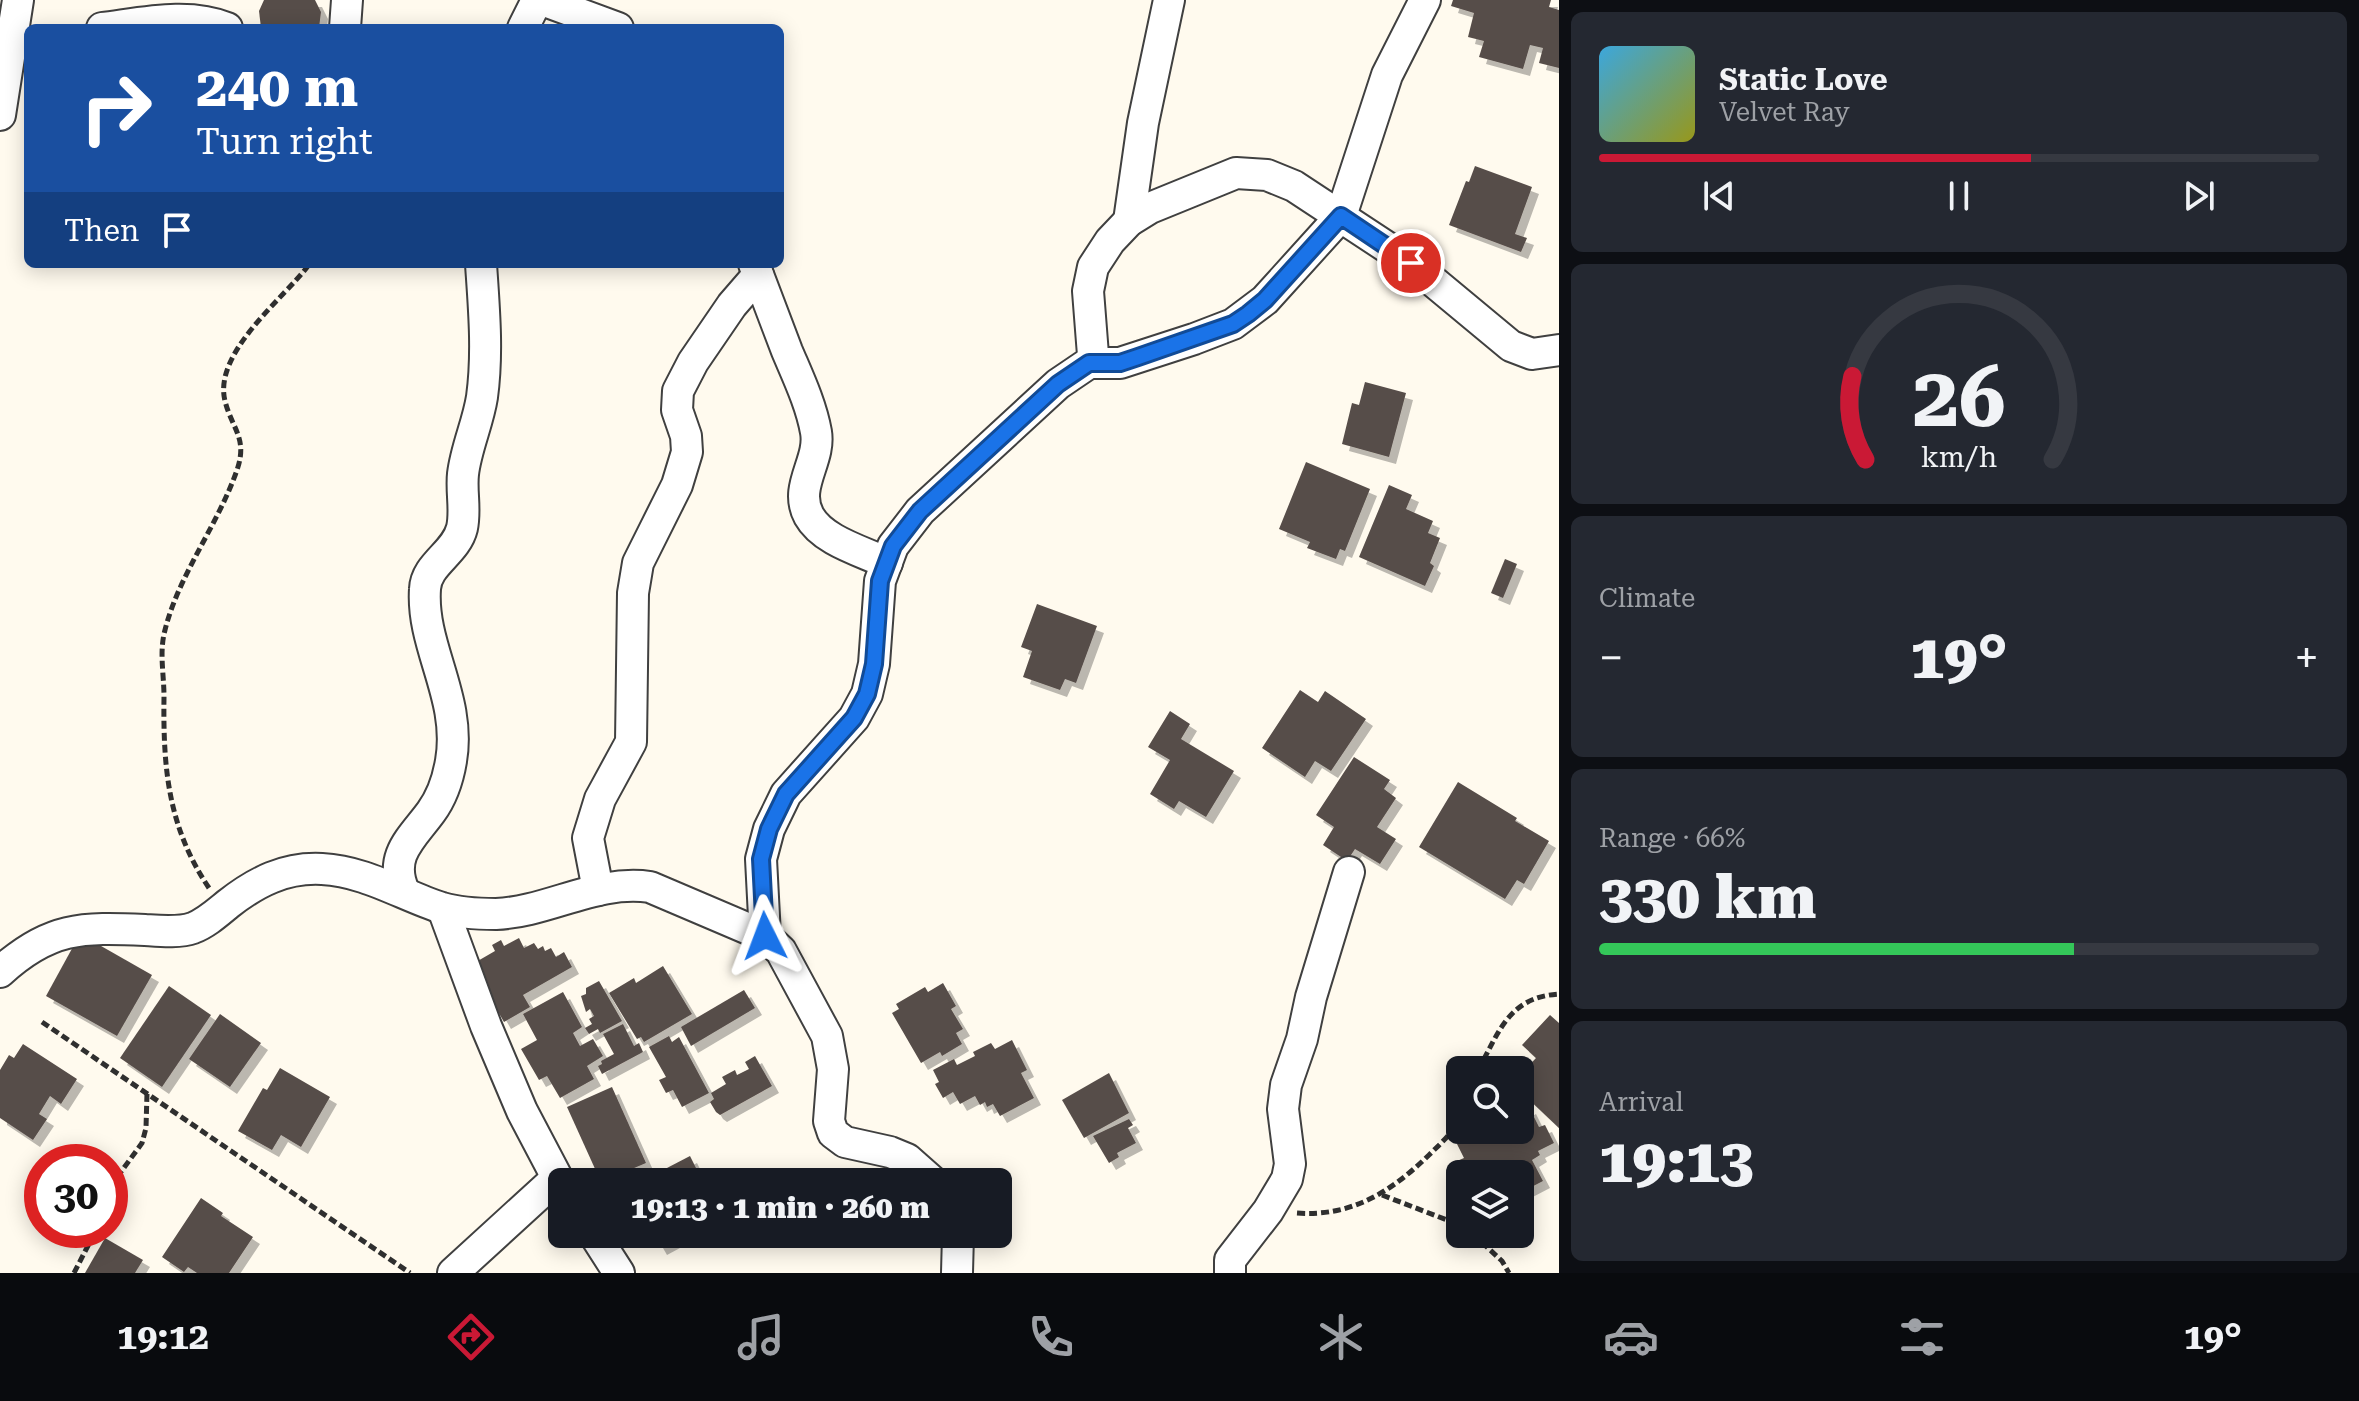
<!DOCTYPE html>
<meta charset="utf-8">
<style>
:root{--surface:#171b24;--page:#242831;--text:#f1f3f6;--muted:#9ea1a6;--line:#363941;--accent:#ca1935}
body{margin:0;font-family:"Roboto Serif",serif;background:var(--page);color:var(--text);height:100vh;display:flex;flex-direction:column;font-size:30px;white-space:nowrap}
*{box-sizing:border-box;margin:0}
p{font-size:26px;color:var(--muted)}
.icon{flex:none;width:44px;height:44px;fill:none;stroke:currentColor;stroke-width:2;stroke-linecap:round;stroke-linejoin:round}
.map{position:relative;flex:1;overflow:hidden}
.panel{display:flex;flex-direction:column;gap:12px;padding:12px;background:#0d0f14;width:800px}
.panel>*{flex:none}
.hud{position:absolute;left:24px;top:24px;width:760px;height:244px;border-radius:12px;box-shadow:0 4px 20px #0003;background:#1a4fa0;color:#fff;overflow:hidden}
.buttons{position:absolute;left:1446px;top:1056px;display:grid;gap:16px}
.buttons a{display:grid;place-items:center;width:88px;height:88px;border-radius:12px;background:var(--surface);box-shadow:0 4px 20px #0003;font-size:40px}
.speed{position:absolute;left:24px;top:1144px;display:flex;gap:16px;font-size:40px;font-weight:700;text-align:center}
.speed>*{display:grid;place-content:center;width:104px;height:104px;border-radius:50%;background:var(--surface);box-shadow:0 4px 20px #0003;line-height:1}
.speed .limit{border:12px solid #d22;background:#fff;color:#111}
.pin{position:absolute;display:grid;place-items:center;width:68px;height:68px;color:#fff;margin:-34px;border:4px solid #fff;border-radius:50%;box-shadow:0 2px 8px #0007}
.me{position:absolute;width:88px;margin:-44px;rotate:357deg;stroke-linejoin:round;filter:drop-shadow(0 0 6px #0008)}
.turn{display:flex;align-items:center;gap:28px;height:168px;padding:0 40px;font-size:36px}
.turn .icon{width:104px;height:104px;stroke-width:2.5}
.turn b{display:block;font-size:56px;line-height:68px}
.then{display:flex;align-items:center;height:76px;padding:0 40px;background:#0003;gap:16px;font-size:30px}
.big{font-size:60px;font-weight:800;line-height:1.1}
.panel .tile{flex:1;display:flex;flex-direction:column;justify-content:center;gap:12px;min-width:0;padding:0 28px;border-radius:12px;background:var(--page)}
.panel .dial{align-items:center;gap:0}
.dial svg{height:208px;overflow:visible;fill:none;stroke:var(--line);stroke-width:7;stroke-linecap:round;text-anchor:middle}
.dial text{fill:var(--text);stroke:none}
.song{display:flex;align-items:center;gap:24px}
.cover{width:96px;height:96px;border-radius:12px;background:linear-gradient(135deg,hsl(200 70% 55%),hsl(60 70% 35%))}
.played{height:8px;border-radius:4px;background:linear-gradient(90deg,var(--accent) 60%,var(--line) 60%)}
.keys{display:flex;justify-content:space-around;direction:ltr}
.heat{display:flex;justify-content:space-between;align-items:center;font-size:44px;direction:ltr}
.charge{height:12px;border-radius:6px;background:linear-gradient(90deg,#34c759 66%,var(--line) 0)}
.trip{position:absolute;left:548px;top:1168px;width:464px;height:80px;border-radius:12px;background:var(--surface);box-shadow:0 4px 20px #0003;font-weight:800;line-height:80px;text-align:center}
.menu{display:flex;height:128px;justify-content:space-around;align-items:center;background:#090b0e;color:var(--muted)}
.menu .icon{width:56px;height:56px}
.menu .active{color:var(--accent)}
.menu b{font-size:36px;color:var(--text)}
main{display:flex;flex:1;min-height:0}
.map>svg:first-child{display:block}
</style>
<main>
<div class="map">
<svg width="1559" height="1273" viewBox="0 0 1559 1273">
<defs>
<filter id="shadow"><feDropShadow dx="7" dy="7" stdDeviation="0" flood-color="#0004"/></filter>
</defs>
<rect width="100%" height="100%" fill="#fffaee"/>
<!-- building -->
<g fill="#574d49" filter="url(#shadow)">
<path d="M264,0H315L321,12L319,28H261L259,11Z"/>
<path d="M1453,0H1551L1549,7L1559,10V68L1539,63L1543,48L1530,45L1523,69L1479,57L1484,41L1468,37L1474,13L1451,6Z"/>
<path d="M1475,166L1532,187L1515,234L1527,238L1521,252L1449,225L1466,181L1469,182Z"/>
<path d="M1365,382L1406,393L1389,457L1342,444L1352,403L1359,405Z"/>
<path d="M1306,462L1370,489L1345,551L1340,549L1336,559L1307,548L1310,542L1279,529Z"/>
<path d="M1389,485L1412,495L1406,509L1433,521L1428,533L1440,538L1430,563L1434,566L1425,586L1359,557Z"/>
<path d="M1505,559L1517,564L1503,598L1491,593Z"/>
<path d="M1037,604L1097,626L1076,683L1065,679L1060,690L1023,677L1032,651L1021,647Z"/>
<path d="M1300,690L1318,702L1325,691L1366,719L1331,771L1315,761L1305,777L1262,748Z"/>
<path d="M1170,711L1190,724L1181,739L1234,771L1206,817L1179,801L1174,809L1150,794L1170,760L1148,747Z"/>
<path d="M1354,757L1390,780L1384,789L1396,798L1377,827L1396,839L1380,864L1355,849L1347,861L1323,845L1334,827L1316,815Z"/>
<path d="M1458,782L1517,818L1515,821L1549,841L1524,884L1517,880L1505,899L1419,847Z"/>
<path d="M80,934L152,975L117,1036L46,996Z"/>
<path d="M519,938L524,948L534,943L538,949L543,946L545,951L551,948L556,957L564,952L572,967L523,995L530,1007L504,1022L485,989L488,987L476,962L495,951L492,945L501,940L504,946Z"/>
<path d="M663,966L692,1014L644,1042L641,1037L637,1039L609,993L634,978L636,983Z"/>
<path d="M599,981L622,1021L600,1033L598,1029L589,1034L585,1028L592,1024L589,1019L594,1016L590,1009L586,1012L581,996L586,994V988Z"/>
<path d="M943,983L956,1006L951,1009L963,1029L956,1033L962,1044L942,1056L940,1052L921,1063L892,1013L899,1009L896,1004L925,987L928,992Z"/>
<path d="M169,986L211,1015L162,1087L120,1058Z"/>
<path d="M744,990L755,1008L691,1046L681,1027Z"/>
<path d="M563,992L582,1027L573,1033L580,1046L593,1039L603,1056L587,1066L594,1079L560,1098L547,1076L539,1080L521,1049L537,1040L523,1014Z"/>
<path d="M220,1014L261,1043L230,1087L189,1059Z"/>
<path d="M1550,1015L1559,1023V1128L1520,1091V1075L1536,1058L1522,1045Z"/>
<path d="M623,1024L634,1046L639,1043L643,1052L602,1074L598,1066L602,1064L601,1061L614,1054L603,1034Z"/>
<path d="M669,1036L672,1042L679,1037L709,1093L682,1107L673,1090L666,1093L659,1080L666,1077L649,1047Z"/>
<path d="M1012,1040L1027,1070L1021,1073L1034,1098L1000,1116L993,1104L987,1107L985,1102L980,1105L975,1096L960,1104L953,1092L943,1098L935,1084L939,1082L933,1070L954,1059L957,1065L975,1056L973,1052L991,1043L995,1049Z"/>
<path d="M23,1044L77,1079L61,1104L50,1096L39,1114L47,1119L33,1140L0,1118V1070L9,1055L14,1058Z"/>
<path d="M755,1056L772,1086L720,1115L716,1112L710,1102L714,1099L711,1093L726,1084L722,1077L735,1070L737,1075L749,1069L745,1062Z"/>
<path d="M280,1068L330,1097L301,1147L281,1135L272,1150L238,1131L263,1088L267,1090Z"/>
<path d="M1109,1073L1129,1113L1084,1138L1062,1100Z"/>
<path d="M612,1087L646,1163L601,1182L567,1107Z"/>
<path d="M1529,1107L1539,1127L1545,1125L1554,1143L1538,1151L1540,1155L1532,1160L1543,1181L1520,1193V1174H1464L1457,1161L1464,1158L1457,1144L1484,1130H1520V1112Z"/>
<path d="M1129,1119L1133,1125L1128,1128L1136,1143L1117,1153L1119,1157L1109,1163L1093,1136Z"/>
<path d="M690,1156L703,1182H640Z"/>
<path d="M201,1198L223,1213L221,1216L253,1237L229,1273H197L188,1267L184,1272L162,1257Z"/>
<path d="M652,1234H686L660,1248Z"/>
<path d="M105,1238L143,1260L135,1273H85Z"/>
</g>
<g fill="none" stroke-linecap="round" stroke-linejoin="round">
<!-- minor casing -->
<g stroke="#404040" stroke-width="34">
<g id="minor">
<path d="M542,0L618,28"/>
<path d="M102,28C142,23 189,12 227,28"/>
<path d="M345,28L347,0"/>
<path d="M523,28L537,0"/>
<path d="M0,115L18,0"/>
<path d="M1129,221L1143,123L1169,0"/>
<path d="M754,264C765,293 776,322 787,351C798,377 811,404 816,432C821,461 793,487 809,516C823,541 862,551 887,563"/>
<path d="M1089,363H1120L1194,339L1233,324L1265,300L1341,216L1387,75L1425,0"/>
<path d="M598,890L588,838L600,799L631,742L633,593L638,563L677,485L687,452L686,436L677,410L678,391L693,362L732,305L758,275"/>
<path d="M404,891C388,856 412,838 431,812C442,797 448,779 451,761C462,698 421,647 425,589C426,564 456,553 462,528C466,510 461,492 463,474C466,448 478,423 482,397C488,353 484,308 481,264"/>
<path d="M443,909L486,1026L522,1111L562,1187"/>
<path d="M765,936L761,859L769,829L786,794L854,718L867,694L874,664L880,581L893,546L920,511L1058,384L1089,363L1093,355L1088,291L1093,267L1110,241L1129,221L1150,208L1236,173L1267,175L1294,186L1411,263L1511,346L1532,354L1559,350"/>
<path d="M0,972C49,927 82,927 145,930C160,931 179,933 193,928C206,923 217,913 228,904C256,882 285,867 322,869C365,871 402,895 442,908C459,913 479,914 496,914C548,912 597,879 650,887L765,936L781,951L827,1036L833,1069L829,1121L833,1133L845,1142L890,1152L907,1159L933,1182"/>
<path d="M594,1234L619,1273"/>
<path d="M453,1273L557,1178"/>
<path d="M957,1273L958,1234"/>
<path d="M1230,1273V1260L1268,1211L1287,1179L1290,1164L1283,1109L1286,1085L1302,1039L1311,997L1349,872"/>
</g>
</g>
<!-- path -->
<g stroke="#2f2f2f" stroke-width="5" stroke-dasharray="8 4" stroke-linecap="butt">
<path d="M209,888C168,827 163,768 164,697C164,674 159,652 165,630C179,574 218,525 237,470C248,438 232,429 225,401C213,353 282,300 308,266"/>
<path d="M42,1022L410,1273"/>
<path d="M1478,1070C1499,1033 1508,997 1559,994"/>
<path d="M110,1187L142,1143L146,1128L147,1093"/>
<path d="M1382,1195L1460,1225"/>
<path d="M1297,1213C1351,1217 1391,1192 1429,1155C1441,1143 1453,1133 1460,1117"/>
<path d="M1473,1234L1502,1261L1509,1273"/>
<path d="M74,1273L96,1230"/>
</g>
<!-- minor -->
<use href="#minor" stroke="#fff" stroke-width="30"/>
</g>
<g fill="none" stroke-linecap="round" stroke-linejoin="round">
<!-- route casing -->
<g stroke="#114b97" stroke-width="20">
<path id="route" d="M765,936L761,859L769,829L786,794L854,718L867,694L874,664L880,581L893,546L920,511L1058,384L1089,363H1120L1138,357L1233,324L1248,314L1265,300L1341,216L1411,263"/>
</g>
<!-- route -->
<use href="#route" stroke="#1a73e8" stroke-width="14"/>
</g>
</svg>
<div class="buttons">
<a><svg class="icon" aria-label="search" viewBox="0 0 24 24"><circle cx="10" cy="10" r="6"/><path d="M15 15l6 6"/></svg></a>
<a><svg class="icon" aria-label="layers" viewBox="0 0 24 24"><path d="M12 4l9 5-9 5-9-5zM3 14l9 5 9-5"/></svg></a>
</div>
<div class="speed"><div class="limit">30</div></div>
<div class="pin" style="left:1411px;top:263px;background:#d93025"><svg class="icon" aria-label="arrive" viewBox="0 0 24 24"><path d="M6 21V4h12l-3 4 3 4H6"/></svg></div>
<svg class="me" style="left:765px;top:936px" viewBox="-20 -20 40 40"><path d="M0-17L14 15 0 8-14 15z" fill="#1a73e8" stroke="#fff" stroke-width="4"/></svg>
<div class="trip">19:13 · 1 min · 260 m</div>
<div class="hud">
<div class="turn"><svg class="icon" aria-label="right" viewBox="0 0 24 24"><path d="M7 20v-9h11M14 6l5 5-5 5"/></svg><div><b>240 m</b>Turn right</div></div>
<div class="then">Then<svg class="icon" aria-label="arrive" viewBox="0 0 24 24"><path d="M6 21V4h12l-3 4 3 4H6"/></svg></div>
</div>
</div>
<section class="panel">
<div class="tile">
<div class="song"><i class="cover"></i><div><b>Static Love</b><p>Velvet Ray</p></div></div>
<div class="played"></div>
<div class="keys"><svg class="icon" aria-label="previous" viewBox="0 0 24 24"><path d="M18 5L8 12l10 7zM5 5v14"/></svg><svg class="icon" aria-label="pause" viewBox="0 0 24 24"><path d="M8 5v14M16 5v14"/></svg><svg class="icon" aria-label="next" viewBox="0 0 24 24"><path d="M6 5l10 7-10 7zM19 5v14"/></svg></div>
</div>
<div class="tile dial"><svg viewBox="0 0 100 80">
<path d="M14 69A42 42 0 1 1 86 69"/>
<path d="M14 69A42 42 0 0 1 9 37" stroke="#ca1935"/>
<text x="50" y="56" font-size="32" font-weight="700">26</text>
<text x="50" y="72" font-size="11">km/h</text>
</svg></div>
<div class="tile"><p>Climate</p>
<div class="heat"><a>−</a><b class="big">19°</b><a>+</a></div>
</div>
<div class="tile"><p>Range · 66%</p><b class="big">330 km</b><div class="charge"></div></div>
<div class="tile"><p>Arrival</p><b class="big">19:13</b></div>
</section>
</main>
<nav class="menu">
<b>19:12</b>
<svg class="icon active" aria-label="directions" viewBox="0 0 24 24"><path d="M12 3l9 9-9 9-9-9zM9 14v-3h6M13 9l2 2-2 2"/></svg>
<svg class="icon" aria-label="music" viewBox="0 0 24 24"><path d="M9 18V5l10-2v13"/><circle cx="6" cy="18" r="3"/><circle cx="16" cy="16" r="3"/></svg>
<svg class="icon" aria-label="phone" viewBox="0 0 24 24"><path d="M5 4h4l2 5-3 2q2 4 5 5l2-3 5 2v4C11 20 4 13 5 4z"/></svg>
<svg class="icon" aria-label="climate" viewBox="0 0 24 24"><path d="M12 3v18M4 7l16 10M4 17L20 7"/></svg>
<svg class="icon" aria-label="car" viewBox="0 0 24 24"><path d="M5 17H2v-5l4-1 3-4h7l3 4 3 1v5h-3M9 17h6M6 11h13"/><circle cx="7" cy="17" r="2"/><circle cx="17" cy="17" r="2"/></svg>
<svg class="icon" aria-label="filters" viewBox="0 0 24 24"><path d="M4 7h16M4 17h16"/><circle cx="9" cy="7" r="2"/><circle cx="15" cy="17" r="2"/></svg>
<b>19°</b>
</nav>
